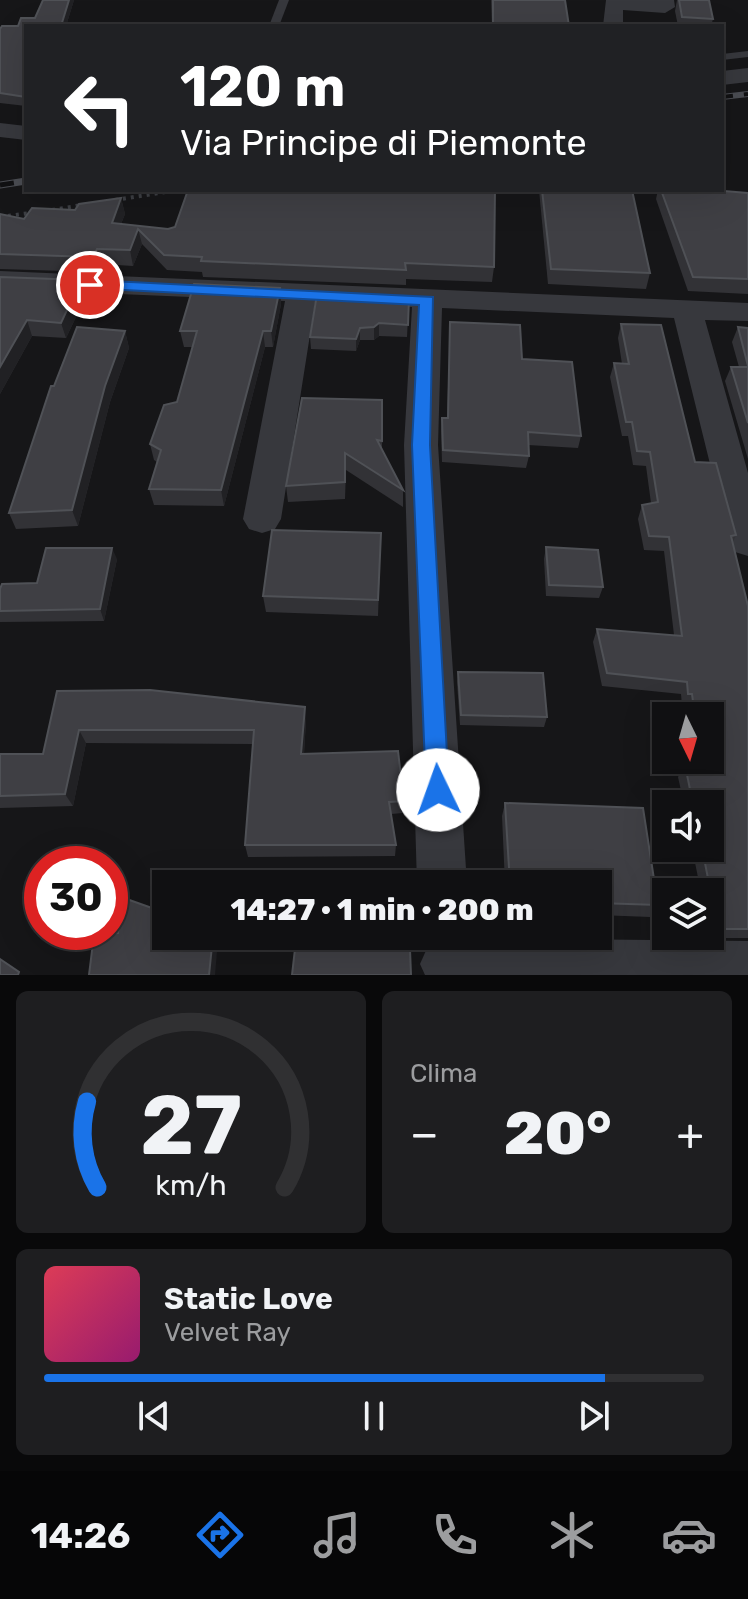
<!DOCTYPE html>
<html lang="it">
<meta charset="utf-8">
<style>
:root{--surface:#101012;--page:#1e1e20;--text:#f1f3f6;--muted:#9c9d9f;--line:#303032;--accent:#1a73e8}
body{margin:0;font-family:Rubik,sans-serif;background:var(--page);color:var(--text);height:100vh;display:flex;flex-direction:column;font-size:30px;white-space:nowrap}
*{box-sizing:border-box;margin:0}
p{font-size:26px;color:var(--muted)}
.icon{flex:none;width:44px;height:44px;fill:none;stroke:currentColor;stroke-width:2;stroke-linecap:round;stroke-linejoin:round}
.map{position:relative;height:975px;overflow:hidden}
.drawer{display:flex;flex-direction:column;gap:16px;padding:16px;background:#09090a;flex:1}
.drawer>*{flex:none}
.top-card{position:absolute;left:24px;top:24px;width:700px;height:168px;border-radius:0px;box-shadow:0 8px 32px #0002,0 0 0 2px var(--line);background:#202124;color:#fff;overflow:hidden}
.needle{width:52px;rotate:175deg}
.buttons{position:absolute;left:652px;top:702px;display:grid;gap:16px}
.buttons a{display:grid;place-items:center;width:72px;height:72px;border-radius:0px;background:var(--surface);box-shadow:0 8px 32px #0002,0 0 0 2px var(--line);font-size:40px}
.speed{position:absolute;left:24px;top:846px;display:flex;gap:16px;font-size:40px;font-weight:700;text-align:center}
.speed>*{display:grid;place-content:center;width:104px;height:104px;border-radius:50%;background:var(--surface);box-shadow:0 8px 32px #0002,0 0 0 2px var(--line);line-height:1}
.speed .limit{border:12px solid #d22;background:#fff;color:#111}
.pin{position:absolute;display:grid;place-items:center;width:68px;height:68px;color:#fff;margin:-34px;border:4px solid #fff;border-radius:50%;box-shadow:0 2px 8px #0007}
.me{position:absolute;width:88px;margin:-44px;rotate:357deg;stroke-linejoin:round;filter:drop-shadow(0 0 6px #0008)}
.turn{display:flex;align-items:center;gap:28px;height:168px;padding:0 24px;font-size:36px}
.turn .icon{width:104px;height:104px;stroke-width:2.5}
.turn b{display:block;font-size:56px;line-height:68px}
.big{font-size:60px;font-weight:800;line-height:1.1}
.drawer .widget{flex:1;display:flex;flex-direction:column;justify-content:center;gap:12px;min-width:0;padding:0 28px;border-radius:12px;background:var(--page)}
.drawer .dial{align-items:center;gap:0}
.dial svg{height:208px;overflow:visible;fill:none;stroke:var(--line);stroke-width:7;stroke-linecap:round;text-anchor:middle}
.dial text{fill:var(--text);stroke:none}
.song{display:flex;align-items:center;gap:24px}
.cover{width:96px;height:96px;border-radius:12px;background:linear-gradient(135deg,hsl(350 70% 55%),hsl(320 70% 35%))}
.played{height:8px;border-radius:4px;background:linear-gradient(90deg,var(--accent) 85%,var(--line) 85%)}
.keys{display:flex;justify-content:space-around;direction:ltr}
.heat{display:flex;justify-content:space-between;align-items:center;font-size:44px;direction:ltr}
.drawer .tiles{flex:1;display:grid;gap:16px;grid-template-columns:1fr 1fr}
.widget:last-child{grid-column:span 2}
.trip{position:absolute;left:152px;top:870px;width:460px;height:80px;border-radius:0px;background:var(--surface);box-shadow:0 8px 32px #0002,0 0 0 2px var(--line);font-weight:800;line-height:80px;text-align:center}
.dock{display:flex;height:128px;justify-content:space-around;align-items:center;background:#060607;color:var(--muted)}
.dock .icon{width:56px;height:56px}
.dock .current{color:var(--accent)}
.dock b{font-size:36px;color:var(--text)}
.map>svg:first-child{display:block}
</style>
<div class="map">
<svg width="748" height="975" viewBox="0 0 748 975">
<rect width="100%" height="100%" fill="#161618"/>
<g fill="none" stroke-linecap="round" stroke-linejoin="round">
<!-- path -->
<g stroke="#3d3f44" stroke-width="4" stroke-dasharray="3 5" stroke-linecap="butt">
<path d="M115,200L178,190"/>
<path d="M52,210L82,205"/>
<path d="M0,217L30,213"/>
</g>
<!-- lane -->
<g fill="#37383d" fill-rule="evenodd">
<path d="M279,0H289L279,26H269Z"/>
<path d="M748,51V57L722,60V54Z"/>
</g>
<!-- street -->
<g fill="#37383d" fill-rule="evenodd">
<path d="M606,0H674L675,7L665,13L623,10V26H603Z"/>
<path d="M748,68V82L722,85V71Z"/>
<path d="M0,123L26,126V140L0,137Z"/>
<path d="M0,271L748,303V321L705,320L748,473V556L735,552L729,541L674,318L442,308L438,445L467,884H417L404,445L412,307L315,303L281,519L275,529L262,533L249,529L243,519L285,301L0,289Z"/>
<path d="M446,938L748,941V975H425L420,964L428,946Z"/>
</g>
<!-- rail-far1 casing -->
<g stroke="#4a4c52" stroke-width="6">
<path id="rail-far1" d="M722,97L748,94"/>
</g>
<!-- rail casing -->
<g stroke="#4a4c52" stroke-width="7">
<path id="rail" d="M0,185L26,181"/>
</g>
<!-- rail-far1 -->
<use href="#rail-far1" stroke="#111113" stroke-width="4" stroke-dasharray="11" stroke-linecap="butt"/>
<!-- rail -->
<use href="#rail" stroke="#111113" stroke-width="5" stroke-dasharray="14" stroke-linecap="butt"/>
</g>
<!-- wall -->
<g fill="#323236">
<path d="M43,0H74L66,26H26V106L0,103V29L18,26L35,18Z"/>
<path d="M491,0H565L569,26H492Z"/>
<path d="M677,0H709L713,19L711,26H678L675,11Z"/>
<path d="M539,190H632L650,273L646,289L548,284Z"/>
<path d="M658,190H712L748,193V294L688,291L656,199Z"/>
<path d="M121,198L125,214L121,224L494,267L492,282L406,279V285L203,277L202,272L167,270L142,244L133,266L101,264L97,272L0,269V214L24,219L75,210Z"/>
<path d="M0,277L81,280L86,296L66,338L32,336L0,394Z"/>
<path d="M280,288L281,304L273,347H265L224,506L154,505L149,489L157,462L154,460L150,444L177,402L193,347H184L180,331Z"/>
<path d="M409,298L407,337L379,336L374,340H360L356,351L311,349L310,337Z"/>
<path d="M450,322L522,359L581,436L578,448L528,445L529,456L526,468L442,462L441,430L442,418H447Z"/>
<path d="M621,324L695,462L736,535L733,542L748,606V938H710V892H701L692,848H710V804H684L678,777L685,765L692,763V760H710V716H687L686,707L682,706L681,694L602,686L593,642L597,629L674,635L664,551L644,550L638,519L642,505L651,503L646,466L633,465L628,436H622L610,377L614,363L622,364L618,338Z"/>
<path d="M738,327L748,328V459L725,381L731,367H739L732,342Z"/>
<path d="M125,331L129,348L110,402L78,526L16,529L9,513L54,386Z"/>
<path d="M382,400V450L403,490V507L346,470L345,499L288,502L286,486Z"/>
<path d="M381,533L378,616L266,612L263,596Z"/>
<path d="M546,547L603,587L599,598L546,596L544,559Z"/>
<path d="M117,559L104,621L0,622V589L37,583Z"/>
<path d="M458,672L547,717L544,727L460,725L457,682Z"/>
<path d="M57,691L306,720L304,754L404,801L403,813L391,814L396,845L395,856L248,857L245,845L253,744L86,743L73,806L0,808V754H43Z"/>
<path d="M505,803L658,905L650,917L598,915V884H505L502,816Z"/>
</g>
<!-- shaded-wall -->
<g fill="#212124">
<path d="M69,0H74L66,26H61Z"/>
<path d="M121,198L125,214L115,238L112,223Z"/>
<path d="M138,229L142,244L133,266L130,250Z"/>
<path d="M97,249L101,264L97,272L93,257Z"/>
<path d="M81,280L86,296L66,338L61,323Z"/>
<path d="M280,288L281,304L273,347L271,331Z"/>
<path d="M27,320L32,336L0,394V367Z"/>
<path d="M379,323V336L374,340V327Z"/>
<path d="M360,328V340L356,351V339Z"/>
<path d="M125,331L129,348L110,402L78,526L72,510L105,386Z"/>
<path d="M263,331L265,347L224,506L221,490Z"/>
<path d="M112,548L117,559L104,621L100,609Z"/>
<path d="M305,707L306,720L303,767L301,754Z"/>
<path d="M79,730L86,743L73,806L65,794Z"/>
<path d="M213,936H216L218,940L215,975H209Z"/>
</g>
<!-- building -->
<g fill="#3f3f44" stroke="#4f5156" stroke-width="2">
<path d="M43,0H69L61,26H26V97L0,93V29L2,26H18L21,18H35Z"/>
<path d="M493,0H565L569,26H493Z"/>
<path d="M679,0H709L713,19L682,17Z"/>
<path d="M188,190H495L494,267L405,263L406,270L201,261L202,257L164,255L138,229L130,250L97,249L93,257L0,254V214L24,219L32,208L75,210L79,204L121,198L112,223L168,229L175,227Z"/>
<path d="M542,190H632L650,273L551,269Z"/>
<path d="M661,190H712L748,193V279L693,277Z"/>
<path d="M0,277L81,280L61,323L27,320L0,367Z"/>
<path d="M194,284L280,288L271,331H263L221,490L149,489L161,450L150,444L164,405L177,402L197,331H180Z"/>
<path d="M317,294L409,298L408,325L379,323L374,327L360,328L356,339L310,337Z"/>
<path d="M450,322L520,325L522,359L572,362L581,436L528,432L529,456L443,450L442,418H448Z"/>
<path d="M621,324L661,325L695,462L716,463L736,535L731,536L748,606V929H718L702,848H710V804H693L685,765L700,761V760H710V716H695L692,694H688L687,682L607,673L597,629L682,636L669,537L649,536L642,505L658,502L650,452L637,451L632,422H626L614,363L629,364Z"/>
<path d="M77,327L125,331L105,386L72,510L9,513L51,386H54Z"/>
<path d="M738,327L748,328V366Z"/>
<path d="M731,367H748V423Z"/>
<path d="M302,398L382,400V441L377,440L403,490L345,453V482L286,486Z"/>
<path d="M272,530L381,533L378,600L263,596Z"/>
<path d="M546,547L598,550L603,587L549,585Z"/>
<path d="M46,548H112L100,609L0,611V589L2,584L37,583Z"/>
<path d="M458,672L543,673L547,717L461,715Z"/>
<path d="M150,690L305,707L301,754L398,751L404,801L389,802L396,845H245L254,730H79L65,794L0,796V754H43L57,691Z"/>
<path d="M505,803L643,808L658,905L598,903V884H510Z"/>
<path d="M121,897L166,913V936H213L209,975H89L94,935L118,933Z"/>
<path d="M295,949H410L411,975H292Z"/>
<path d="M0,959L19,972L18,975H0Z"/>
</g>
<!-- route -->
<path fill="#1a73e8" stroke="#114b97" stroke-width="2" d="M90,280L433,297L430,445L449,790L446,798L438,801L429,798L426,790L412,445L419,305L85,288L83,285Z"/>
</svg>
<div class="buttons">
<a><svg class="needle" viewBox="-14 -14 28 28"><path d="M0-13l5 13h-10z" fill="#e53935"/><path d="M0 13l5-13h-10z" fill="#9c9d9f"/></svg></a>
<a><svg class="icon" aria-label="sound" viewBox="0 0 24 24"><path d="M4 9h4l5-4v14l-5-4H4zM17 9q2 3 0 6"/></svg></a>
<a><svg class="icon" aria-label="layers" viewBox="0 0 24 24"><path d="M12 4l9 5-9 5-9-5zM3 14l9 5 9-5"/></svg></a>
</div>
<div class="speed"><div class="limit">30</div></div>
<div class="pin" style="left:90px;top:285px;background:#d93025"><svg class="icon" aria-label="arrive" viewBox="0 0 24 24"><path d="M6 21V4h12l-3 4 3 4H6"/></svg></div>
<svg class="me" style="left:438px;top:790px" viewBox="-20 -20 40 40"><circle r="19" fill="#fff"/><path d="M0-13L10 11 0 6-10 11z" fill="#1a73e8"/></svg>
<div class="trip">14:27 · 1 min · 200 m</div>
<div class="top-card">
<div class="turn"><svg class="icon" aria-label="left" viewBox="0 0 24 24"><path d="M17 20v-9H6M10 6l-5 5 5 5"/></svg><div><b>120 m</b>Via Principe di Piemonte</div></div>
</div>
</div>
<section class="drawer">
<div class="tiles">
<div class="widget dial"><svg viewBox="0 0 100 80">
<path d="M14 69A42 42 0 1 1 86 69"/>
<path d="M14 69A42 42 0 0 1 10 36" stroke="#1a73e8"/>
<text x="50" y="56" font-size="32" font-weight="700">27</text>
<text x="50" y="72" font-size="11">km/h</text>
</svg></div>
<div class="widget"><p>Clima</p>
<div class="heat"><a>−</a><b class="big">20°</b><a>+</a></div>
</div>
<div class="widget">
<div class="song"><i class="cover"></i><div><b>Static Love</b><p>Velvet Ray</p></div></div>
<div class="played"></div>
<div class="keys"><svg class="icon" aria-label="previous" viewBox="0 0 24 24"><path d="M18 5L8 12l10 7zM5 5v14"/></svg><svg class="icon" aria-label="pause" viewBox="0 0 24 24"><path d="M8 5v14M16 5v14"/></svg><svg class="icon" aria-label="next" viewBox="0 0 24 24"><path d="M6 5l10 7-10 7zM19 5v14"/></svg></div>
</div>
</div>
</section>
<nav class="dock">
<b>14:26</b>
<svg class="icon current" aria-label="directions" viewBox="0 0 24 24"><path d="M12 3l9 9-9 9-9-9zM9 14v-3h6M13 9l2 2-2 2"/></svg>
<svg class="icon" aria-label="music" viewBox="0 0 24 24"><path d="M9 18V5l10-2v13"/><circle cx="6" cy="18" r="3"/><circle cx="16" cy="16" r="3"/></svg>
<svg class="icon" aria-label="phone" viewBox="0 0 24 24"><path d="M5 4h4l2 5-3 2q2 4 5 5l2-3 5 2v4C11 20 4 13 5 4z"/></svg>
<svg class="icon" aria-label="climate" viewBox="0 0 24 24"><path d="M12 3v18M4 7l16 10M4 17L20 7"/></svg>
<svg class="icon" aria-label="car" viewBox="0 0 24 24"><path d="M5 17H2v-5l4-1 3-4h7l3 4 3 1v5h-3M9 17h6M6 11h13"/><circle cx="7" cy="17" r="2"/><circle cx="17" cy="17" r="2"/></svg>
</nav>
